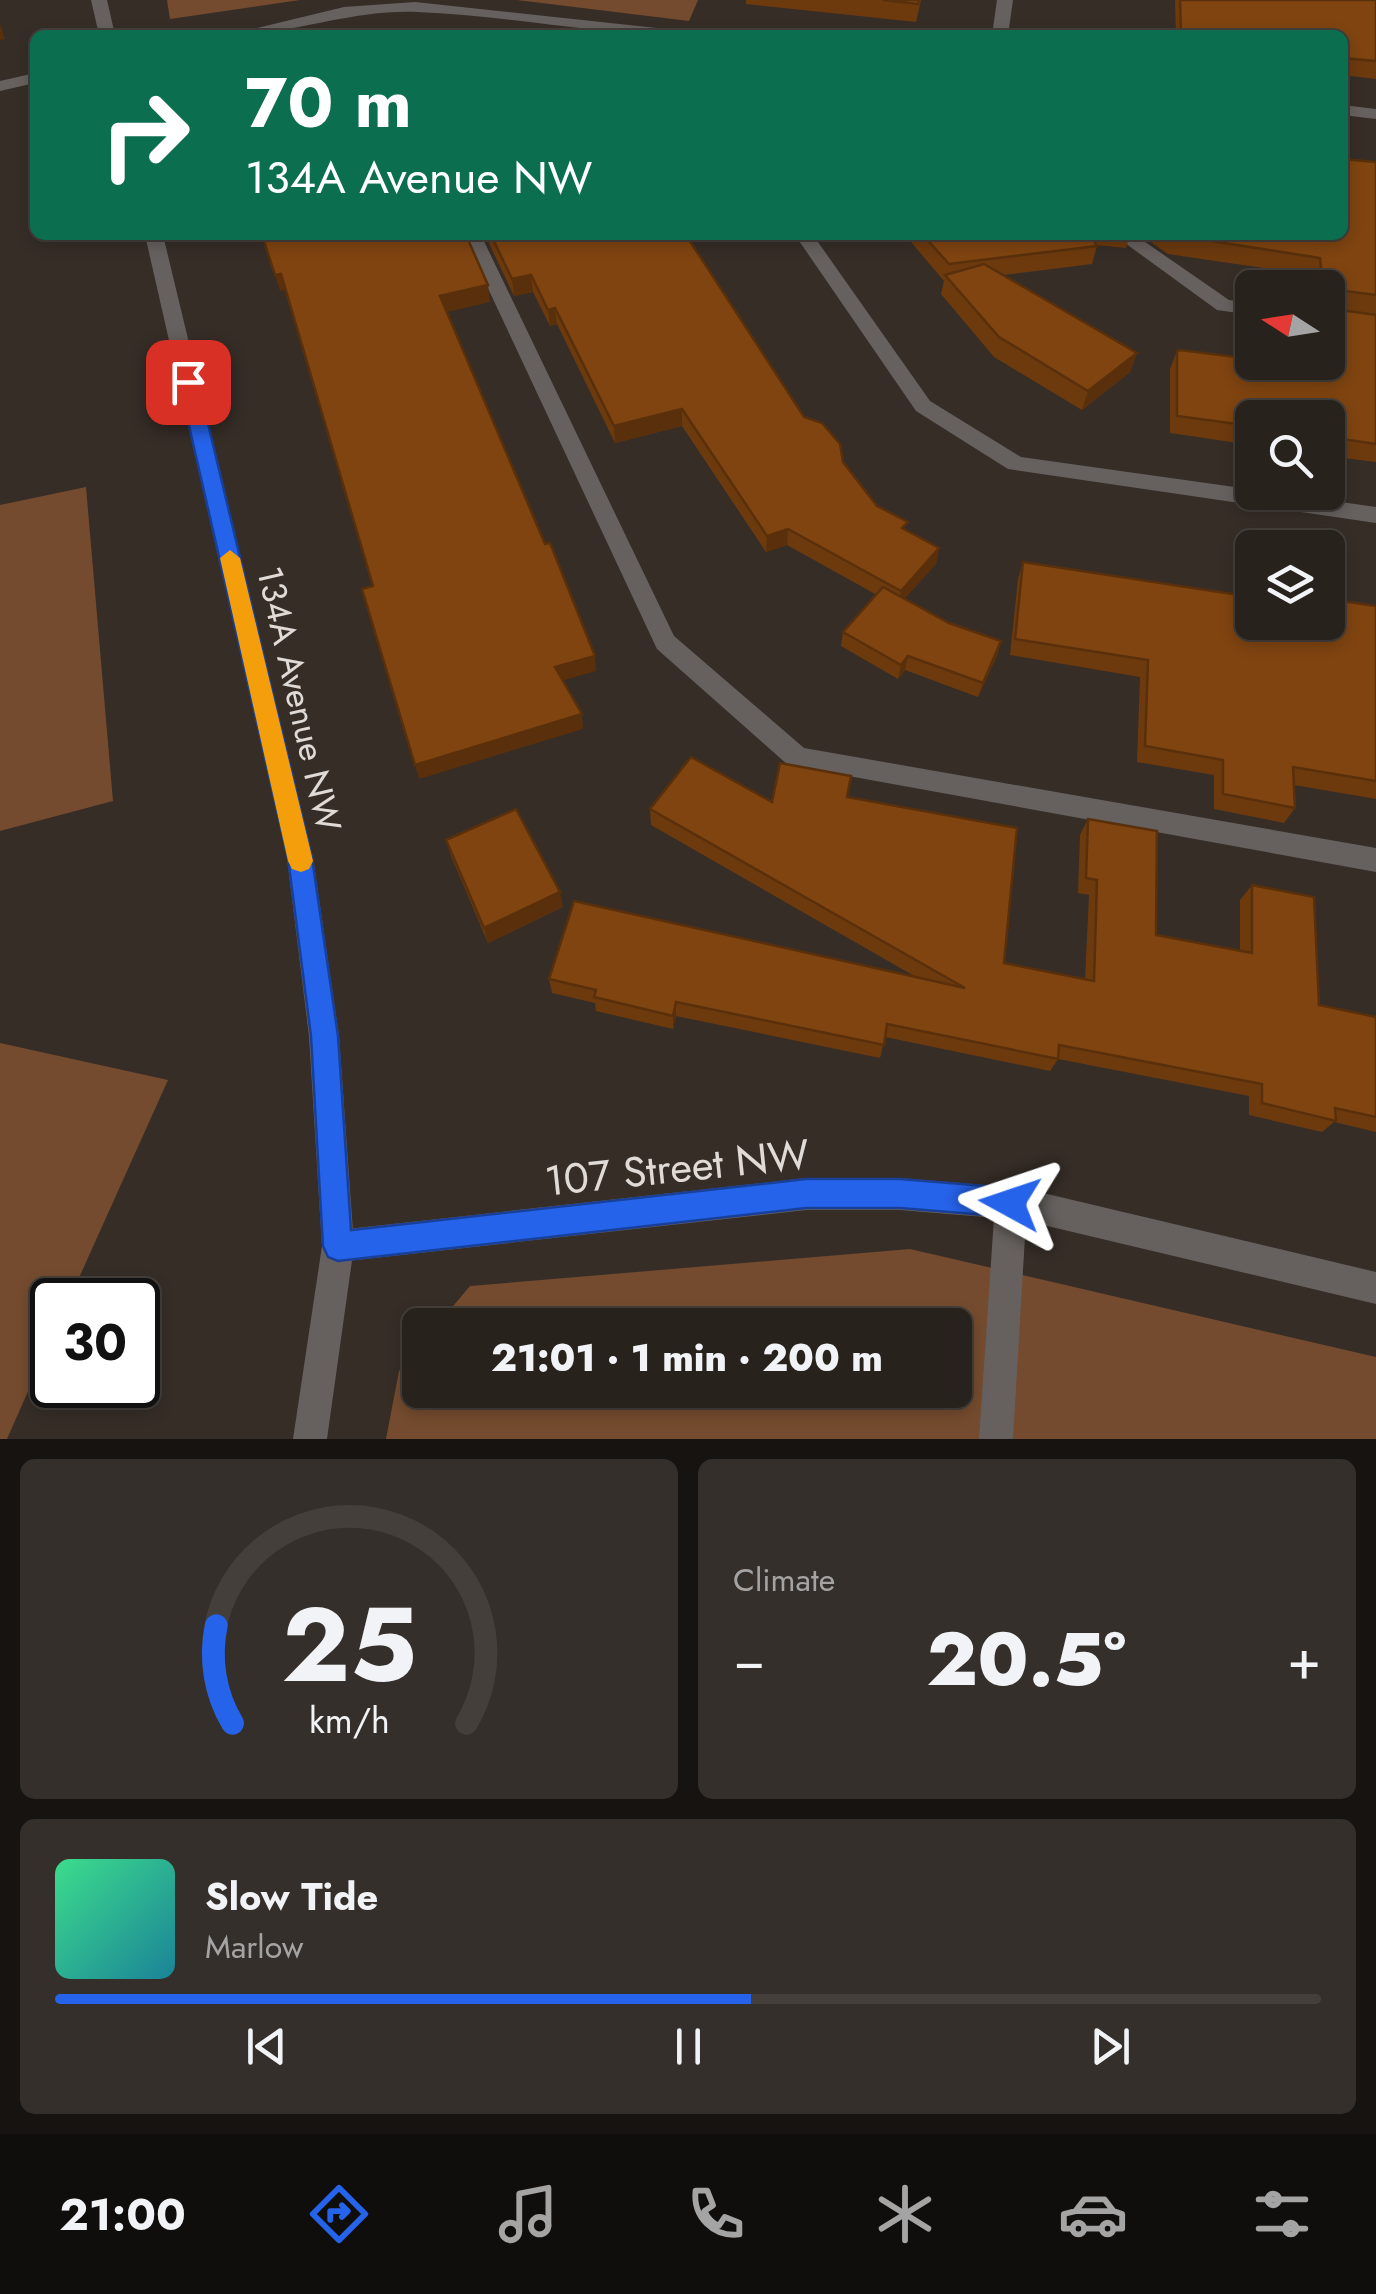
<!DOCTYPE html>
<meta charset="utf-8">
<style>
:root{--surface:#28221d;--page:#342f2a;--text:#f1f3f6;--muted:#a5a4a4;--line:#443f3b;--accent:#2563eb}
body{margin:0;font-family:Jost,sans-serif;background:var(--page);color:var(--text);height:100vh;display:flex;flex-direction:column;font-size:38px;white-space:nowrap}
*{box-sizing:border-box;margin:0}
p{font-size:32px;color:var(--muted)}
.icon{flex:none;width:55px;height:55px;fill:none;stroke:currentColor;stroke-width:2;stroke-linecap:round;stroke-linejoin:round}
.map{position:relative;height:1439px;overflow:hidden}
.drawer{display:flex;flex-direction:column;gap:20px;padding:20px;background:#161310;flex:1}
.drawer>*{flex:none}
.guide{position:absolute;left:30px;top:30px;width:1318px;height:210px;border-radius:15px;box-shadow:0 5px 15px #0003,0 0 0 2px var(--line);background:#0b6e4f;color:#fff;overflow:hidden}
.needle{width:65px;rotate:282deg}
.controls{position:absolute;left:1235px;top:270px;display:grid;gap:20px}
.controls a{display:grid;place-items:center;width:110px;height:110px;border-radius:15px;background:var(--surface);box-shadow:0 5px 15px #0003,0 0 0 2px var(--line);font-size:50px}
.speed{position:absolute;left:30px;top:1278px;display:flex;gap:20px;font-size:50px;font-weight:700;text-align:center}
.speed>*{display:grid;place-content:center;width:130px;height:130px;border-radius:50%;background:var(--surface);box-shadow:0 5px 15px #0003,0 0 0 2px var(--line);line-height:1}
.speed .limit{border:5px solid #111;border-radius:15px;background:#fff;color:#111}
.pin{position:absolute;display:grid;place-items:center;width:85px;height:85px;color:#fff;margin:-42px;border-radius:20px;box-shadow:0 5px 15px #0006}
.me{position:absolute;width:110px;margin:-55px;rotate:275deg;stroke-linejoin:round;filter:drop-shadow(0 0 8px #0008)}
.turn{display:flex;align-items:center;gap:35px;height:210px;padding:0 50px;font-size:45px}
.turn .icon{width:130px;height:130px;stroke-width:2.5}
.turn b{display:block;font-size:70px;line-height:85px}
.big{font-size:75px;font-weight:800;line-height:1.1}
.drawer .widget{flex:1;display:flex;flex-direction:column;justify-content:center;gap:15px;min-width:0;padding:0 35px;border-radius:15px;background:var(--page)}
.drawer .dial{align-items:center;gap:0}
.dial svg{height:260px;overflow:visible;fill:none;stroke:var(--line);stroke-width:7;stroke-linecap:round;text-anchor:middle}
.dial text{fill:var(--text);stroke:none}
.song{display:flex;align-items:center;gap:30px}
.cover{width:120px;height:120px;border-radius:15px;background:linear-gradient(135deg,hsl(150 70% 55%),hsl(190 70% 35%))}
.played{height:10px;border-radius:5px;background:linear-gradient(90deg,var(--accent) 55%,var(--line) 55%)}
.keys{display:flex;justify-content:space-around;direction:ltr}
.heat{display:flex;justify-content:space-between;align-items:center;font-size:55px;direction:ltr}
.drawer .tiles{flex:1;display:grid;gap:20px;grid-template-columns:1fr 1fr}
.widget:last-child{grid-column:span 2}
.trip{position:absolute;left:402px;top:1308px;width:570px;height:100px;border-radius:15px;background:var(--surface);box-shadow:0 5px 15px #0003,0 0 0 2px var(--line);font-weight:800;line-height:100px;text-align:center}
.tab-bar{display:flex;height:160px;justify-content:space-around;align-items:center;background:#100e0c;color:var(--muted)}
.tab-bar .icon{width:70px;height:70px}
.tab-bar .current{color:var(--accent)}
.tab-bar b{font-size:45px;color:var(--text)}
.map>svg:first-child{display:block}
</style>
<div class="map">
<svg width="1376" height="1439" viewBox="0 0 1376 1439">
<rect width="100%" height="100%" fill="#362d27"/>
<!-- green -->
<g fill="#744b2e">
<path d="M167,0H300L170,19Z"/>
<path d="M517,0H698L689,21Z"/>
<path d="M86,487L113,801L0,831V505Z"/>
<path d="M0,1043L168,1080L69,1300H52V1337L7,1439H0Z"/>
<path d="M910,1249L1376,1357V1439H386L399,1371L420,1346V1390H955V1325H437L470,1286Z"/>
</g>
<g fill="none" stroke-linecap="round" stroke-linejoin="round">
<!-- service -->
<g fill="#66615e" fill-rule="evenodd">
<path d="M463,235H481L674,636L804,748L1376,848V872L788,765L657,649Z"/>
<path d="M1114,235H1135L1229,300L1252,303V315L1217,310Z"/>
<path d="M1011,1187L1022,1192L1027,1203L1013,1439H979L995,1203L1000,1192Z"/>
</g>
<!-- minor -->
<g fill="#66615e" fill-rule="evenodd">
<path d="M997,0H1013L1008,35H992Z"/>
<path d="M415,2L675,30L683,35C593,35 506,15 417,12C352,9 292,35 228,35L344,7Z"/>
<path d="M35,73V83L0,91V81Z"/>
<path d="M1342,105L1376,109V119L1342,115Z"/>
<path d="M795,235H813L930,401L1021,457L1376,507V523L1008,469L916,411Z"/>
<path d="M806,1178H900L1022,1188L1376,1272V1304L1022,1220L900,1210H806L338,1262L327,1257L322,1246L327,1235L338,1230Z"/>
</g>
<!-- tertiary -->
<g fill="#66615e" fill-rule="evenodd">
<path d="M91,0H107L115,35H99Z"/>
<path d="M145,235H163L313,858L339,1036L354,1246L327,1439H293L322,1246L309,1036L287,858Z"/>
</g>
</g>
<!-- wall -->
<g fill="#6d3a0e">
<path d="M746,0H921L916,22L746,4Z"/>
<path d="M1175,0H1376V79L1342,75V35H1176Z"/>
<path d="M1376,162V462L1328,456V418H1252V445L1170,433V369L1177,351L1319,368V362H1328V288H1313L1312,275L1168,254L1141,235H1342Z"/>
<path d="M485,235H686L804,417L843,462L877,506L906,531L939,548L936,564L904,599L949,623L1001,641L997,656L978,697L905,670L898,679L841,646L843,632L877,595L787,545L766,552L682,426L615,443L557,324L550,326L533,292L514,296Z"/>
<path d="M905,235H1130L1126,248L1096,245L1097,246L1092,264L1003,275L1137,353L1130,372L1082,410L994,357L941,294L944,281Z"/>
<path d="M1023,562L1252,622L1376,606V799L1294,785L1295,808L1284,823L1214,809V775L1137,762L1140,677L1010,655L1018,579Z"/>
<path d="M847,797L1004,963L1085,980L1089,895L1078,893L1080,835L1088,819L1156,935L1240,951V900L1252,885L1319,1005L1376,1017V1132L1334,1122L1322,1132L1249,1115V1096L1058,1059L1050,1071L885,1037L880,1058L676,1016L673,1029L596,1011L595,1003L552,993L549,979L916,977L651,825L650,809Z"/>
<path d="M446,840L563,907L488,943L451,856Z"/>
</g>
<!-- shaded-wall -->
<g fill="#59300b">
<path d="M0,24L5,39L0,40Z"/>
<path d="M281,274L286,290L280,291L275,275Z"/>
<path d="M531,275L533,292L514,296L512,279Z"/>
<path d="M488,285L490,302L443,313L440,296Z"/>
<path d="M555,308L557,324L550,326L548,310Z"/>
<path d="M1137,353L1130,372L1082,410L1088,391Z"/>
<path d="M682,409V426L615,443L614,426Z"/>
<path d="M788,529L787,545L766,552L767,536Z"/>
<path d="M939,548L936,564L898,606L901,591Z"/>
<path d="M1001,641L997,656L978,697L983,683Z"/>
<path d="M595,656L596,671L557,682L555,667Z"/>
<path d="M908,656L905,670L898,679L901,665Z"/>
<path d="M582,714L583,729L419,779L415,765Z"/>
<path d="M560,892L563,907L488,943L484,928Z"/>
<path d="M676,1002V1016L673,1029V1016Z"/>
</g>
<!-- building -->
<g fill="#7f4410" stroke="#59300b" stroke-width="2.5">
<path d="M883,0H919L918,4Z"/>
<path d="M1180,0H1376V61L1342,58V35H1181Z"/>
<path d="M1342,159L1376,162V295L1337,290L1333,294L1334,309L1376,315V444L1328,437V418H1252V426L1177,416V351L1180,350L1252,359V362H1278L1330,369L1328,343V288H1323L1320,258L1174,235H1342Z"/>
<path d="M262,235H466L488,285L440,296L545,544L550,543L595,656L555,667L582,714L415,765L362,589L373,586L281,274L275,275Z"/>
<path d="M491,235H686L804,417L822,423L840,444L843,462L877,506L908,522L902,528L939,548L901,591L788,529L767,536L682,409L614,426L555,308L548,310L531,275L512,279Z"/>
<path d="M923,235H1090L1097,246L949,264Z"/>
<path d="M984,264L1137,353L1088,391L999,337L945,275Z"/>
<path d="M1023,562L1252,597V622H1328V599L1376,606V781L1293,767L1295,808L1223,794V760L1145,746L1148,660L1015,639Z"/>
<path d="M883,587L949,623L1001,641L983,683L908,656L901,665L843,632Z"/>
<path d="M691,757L772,802L780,763L851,776L847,797L1017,828L1004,963L1094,981L1097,880L1086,878L1088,819L1157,831L1156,935L1252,953V885L1314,897L1319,1005L1376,1017V1117L1335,1108L1336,1121L1262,1103V1084L1059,1045L1058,1059L887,1024L884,1045L676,1002L673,1016L594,997L596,990L549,979L574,901L965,988L650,809Z"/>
<path d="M516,809L560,892L484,928L446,840Z"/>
</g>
<!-- route -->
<path fill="#2563eb" stroke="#184099" stroke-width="2.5" d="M188,376L198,382L312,858L338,1036L351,1230L806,1179H900L1010,1188L1021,1193L1025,1203L1021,1213L1010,1217L900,1208H806L338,1261L328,1257L323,1246L311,1036L288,858L179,382Z"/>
<!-- slow -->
<path fill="#f59e0b" d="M230,550L240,558L313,861L309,869L301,872L292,869L288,861L220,558Z"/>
<g text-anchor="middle" stroke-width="10" stroke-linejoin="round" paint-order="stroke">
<!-- street labels -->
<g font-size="35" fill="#e1dbd7" stroke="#362d27">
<text transform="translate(299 699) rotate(77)" y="12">134A Avenue NW</text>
</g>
<!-- near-street labels -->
<g font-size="42" fill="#e1dbd7" stroke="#362d27">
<text transform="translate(677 1167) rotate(-6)" y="15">107 Street NW</text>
</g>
</g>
</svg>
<div class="controls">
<a><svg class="needle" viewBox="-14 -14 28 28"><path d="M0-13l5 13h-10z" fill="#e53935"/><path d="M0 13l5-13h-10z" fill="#a5a4a4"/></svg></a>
<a><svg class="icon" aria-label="search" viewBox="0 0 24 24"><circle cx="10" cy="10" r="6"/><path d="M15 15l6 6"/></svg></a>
<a><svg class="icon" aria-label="layers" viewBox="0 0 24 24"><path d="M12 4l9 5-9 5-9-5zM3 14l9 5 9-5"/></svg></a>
</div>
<div class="speed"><div class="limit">30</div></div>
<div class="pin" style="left:188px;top:382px;background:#d93025"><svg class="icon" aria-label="arrive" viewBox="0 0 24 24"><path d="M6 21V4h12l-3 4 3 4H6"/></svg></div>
<svg class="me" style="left:1010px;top:1203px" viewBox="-20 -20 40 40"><path d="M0-17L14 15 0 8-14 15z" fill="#2563eb" stroke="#fff" stroke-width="4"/></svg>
<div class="trip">21:01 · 1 min · 200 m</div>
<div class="guide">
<div class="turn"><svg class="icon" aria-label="right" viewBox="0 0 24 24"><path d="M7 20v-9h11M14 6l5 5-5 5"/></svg><div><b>70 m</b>134A Avenue NW</div></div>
</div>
</div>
<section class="drawer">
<div class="tiles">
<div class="widget dial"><svg viewBox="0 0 100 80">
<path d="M14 69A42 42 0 1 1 86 69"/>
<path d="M14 69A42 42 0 0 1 9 39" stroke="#2563eb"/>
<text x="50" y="56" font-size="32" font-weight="700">25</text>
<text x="50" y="72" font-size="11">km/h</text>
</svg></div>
<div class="widget"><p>Climate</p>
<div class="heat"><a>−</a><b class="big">20.5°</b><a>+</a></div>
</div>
<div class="widget">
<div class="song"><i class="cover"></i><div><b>Slow Tide</b><p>Marlow</p></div></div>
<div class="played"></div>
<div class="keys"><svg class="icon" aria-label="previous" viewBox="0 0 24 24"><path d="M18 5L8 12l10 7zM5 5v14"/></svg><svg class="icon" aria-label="pause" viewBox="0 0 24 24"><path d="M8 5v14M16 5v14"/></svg><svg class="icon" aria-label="next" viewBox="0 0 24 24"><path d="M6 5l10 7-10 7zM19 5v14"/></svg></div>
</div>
</div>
</section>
<nav class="tab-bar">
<b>21:00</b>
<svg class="icon current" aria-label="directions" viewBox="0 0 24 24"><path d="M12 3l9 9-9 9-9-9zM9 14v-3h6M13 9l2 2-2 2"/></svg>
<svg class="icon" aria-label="music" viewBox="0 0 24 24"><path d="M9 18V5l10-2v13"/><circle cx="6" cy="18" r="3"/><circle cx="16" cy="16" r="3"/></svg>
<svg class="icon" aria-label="phone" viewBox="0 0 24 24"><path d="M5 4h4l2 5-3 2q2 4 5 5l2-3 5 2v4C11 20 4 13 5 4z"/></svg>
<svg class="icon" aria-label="climate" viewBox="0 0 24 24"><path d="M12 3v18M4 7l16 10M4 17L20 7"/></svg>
<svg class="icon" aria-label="car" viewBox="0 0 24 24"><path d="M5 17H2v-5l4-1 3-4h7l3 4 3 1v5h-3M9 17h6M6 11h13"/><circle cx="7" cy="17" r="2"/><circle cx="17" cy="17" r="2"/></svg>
<svg class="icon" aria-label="filters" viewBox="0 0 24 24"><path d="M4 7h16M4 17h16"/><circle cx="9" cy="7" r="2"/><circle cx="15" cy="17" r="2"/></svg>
</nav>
